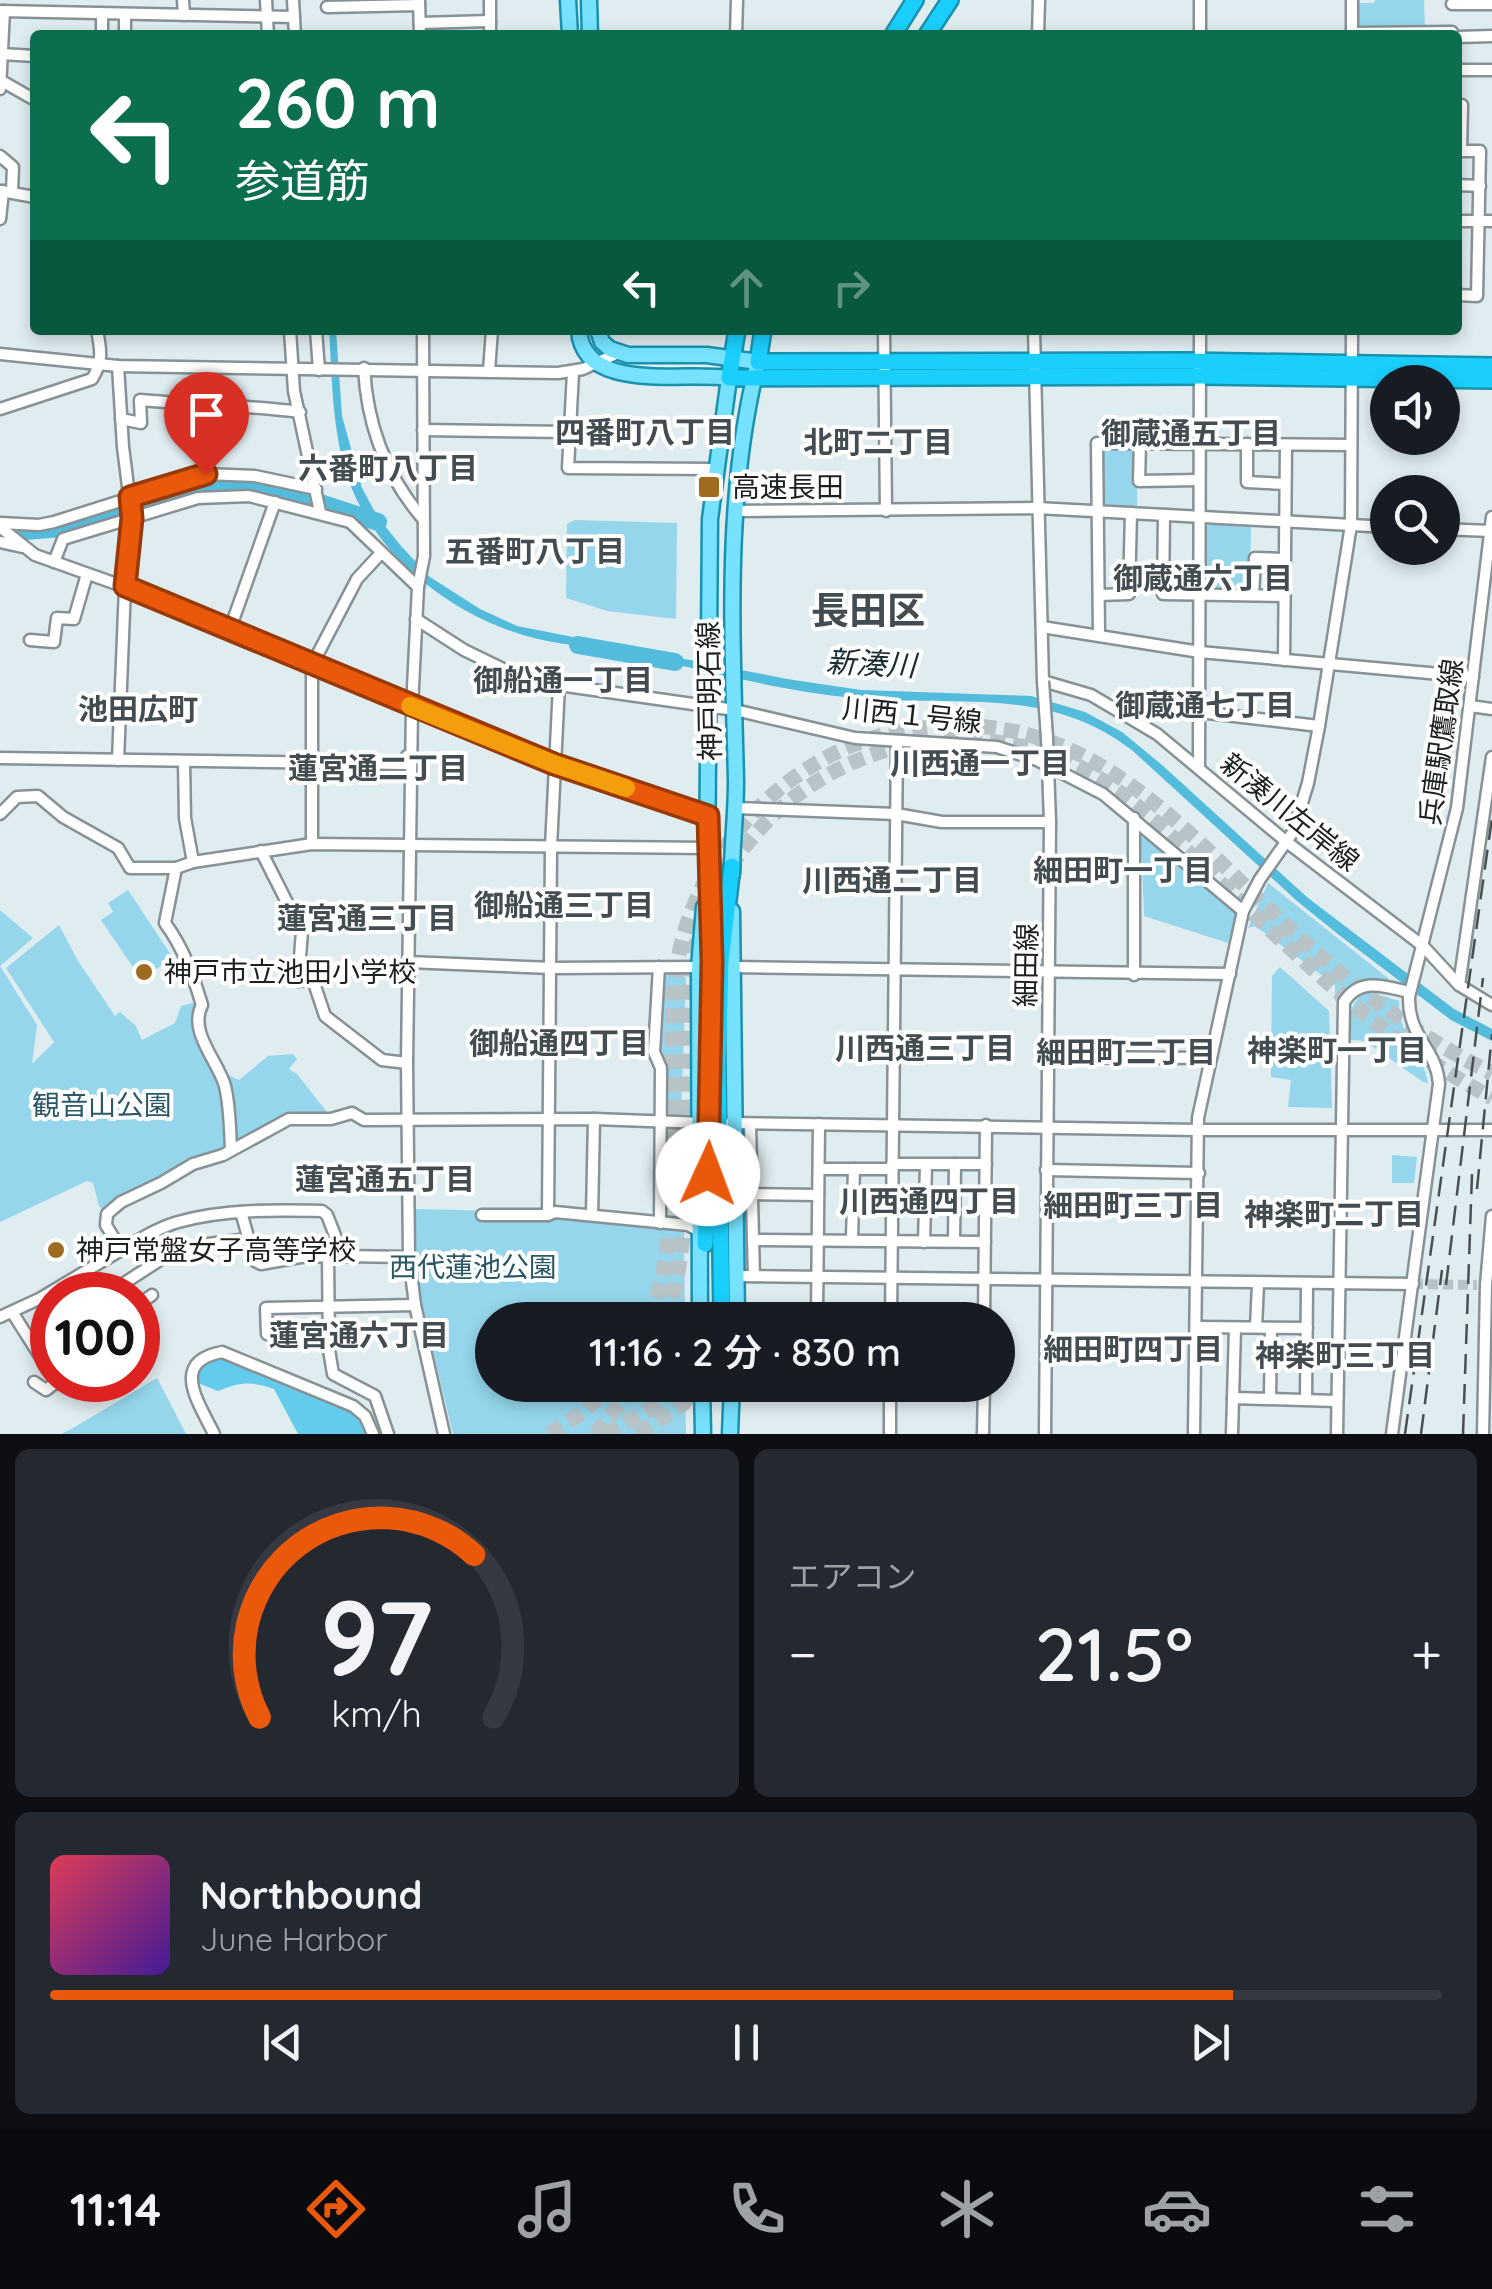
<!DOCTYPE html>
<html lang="ja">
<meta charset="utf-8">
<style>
:root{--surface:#171b24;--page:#242831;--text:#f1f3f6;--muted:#9ea1a6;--line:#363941;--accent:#ea580c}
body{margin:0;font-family:Quicksand,"Noto Sans JP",sans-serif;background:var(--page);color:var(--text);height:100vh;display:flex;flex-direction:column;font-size:38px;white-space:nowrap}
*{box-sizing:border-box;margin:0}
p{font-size:32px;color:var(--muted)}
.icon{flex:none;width:55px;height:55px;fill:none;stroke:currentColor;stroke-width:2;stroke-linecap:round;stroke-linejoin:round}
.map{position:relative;height:1434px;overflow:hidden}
.details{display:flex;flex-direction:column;gap:15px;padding:15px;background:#0d0f14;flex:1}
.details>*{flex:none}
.guide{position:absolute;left:30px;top:30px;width:1432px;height:305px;border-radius:10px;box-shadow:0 5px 15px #0003;background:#0b6e4f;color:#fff;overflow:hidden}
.controls{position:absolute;left:1370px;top:365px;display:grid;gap:20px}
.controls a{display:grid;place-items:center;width:90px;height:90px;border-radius:50%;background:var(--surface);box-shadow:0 5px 15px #0003;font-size:50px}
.speed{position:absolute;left:30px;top:1272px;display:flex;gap:20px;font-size:50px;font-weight:700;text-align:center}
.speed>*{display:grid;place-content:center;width:130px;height:130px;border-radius:50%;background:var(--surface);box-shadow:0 5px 15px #0003;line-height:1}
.speed .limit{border:15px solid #d22;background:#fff;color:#111}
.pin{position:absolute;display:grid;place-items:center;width:85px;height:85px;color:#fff;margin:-102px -42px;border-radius:50% 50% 50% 0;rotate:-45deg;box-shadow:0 0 10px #0007}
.pin .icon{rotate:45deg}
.me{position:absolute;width:110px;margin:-55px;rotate:2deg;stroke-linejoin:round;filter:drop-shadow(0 0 8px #0008)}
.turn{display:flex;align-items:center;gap:35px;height:210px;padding:0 40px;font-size:45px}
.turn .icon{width:130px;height:130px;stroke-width:2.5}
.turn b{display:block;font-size:70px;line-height:85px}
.lanes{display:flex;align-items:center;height:95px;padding:0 40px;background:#0003;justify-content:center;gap:50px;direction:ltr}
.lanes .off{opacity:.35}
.big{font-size:75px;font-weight:600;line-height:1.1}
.details .tile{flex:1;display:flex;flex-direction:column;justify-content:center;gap:15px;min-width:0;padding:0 35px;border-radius:15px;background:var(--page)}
.details .dial{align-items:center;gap:0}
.dial svg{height:260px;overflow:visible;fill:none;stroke:var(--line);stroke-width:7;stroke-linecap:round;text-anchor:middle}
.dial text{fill:var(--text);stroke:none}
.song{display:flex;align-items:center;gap:30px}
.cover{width:120px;height:120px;border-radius:15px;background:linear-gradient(135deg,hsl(350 70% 55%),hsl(260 70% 35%))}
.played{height:10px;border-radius:5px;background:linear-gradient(90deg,var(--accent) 85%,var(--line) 85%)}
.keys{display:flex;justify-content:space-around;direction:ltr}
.heat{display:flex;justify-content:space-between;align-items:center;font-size:55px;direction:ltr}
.details .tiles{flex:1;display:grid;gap:15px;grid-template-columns:1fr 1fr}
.tile:last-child{grid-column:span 2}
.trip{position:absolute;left:475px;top:1302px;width:540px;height:100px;border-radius:50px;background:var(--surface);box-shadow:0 5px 15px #0003;font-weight:600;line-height:100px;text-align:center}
.menu{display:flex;height:160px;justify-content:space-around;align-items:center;background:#090b0e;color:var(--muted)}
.menu .icon{width:70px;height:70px}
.menu .active{color:var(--accent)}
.menu b{font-size:45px;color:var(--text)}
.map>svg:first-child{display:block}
</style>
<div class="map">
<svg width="1492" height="1434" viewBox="0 0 1492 1434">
<rect width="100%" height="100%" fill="#dfecf0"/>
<!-- green -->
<g fill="#95d6ec">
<path d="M1375,0H1424L1425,29L1355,30V3H1374Z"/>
<path d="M1105,446L1132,447L1137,451V508L1101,504V452Z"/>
<path d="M575,520L677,523L676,619L607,611L566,598L567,524Z"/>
<path d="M1209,524L1251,527L1250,586L1247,590L1206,587V528Z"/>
<path d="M1147,837L1236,914L1228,943L1144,916L1141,838Z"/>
<path d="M1268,883L1389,979L1388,982C1366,977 1350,980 1340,1001H1335V985L1255,926L1248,928Z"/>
<path d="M128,890L173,958L141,979L101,920L113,912L108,903Z"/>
<path d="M0,910L33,938L0,966L37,1025L32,1064L54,1042L6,968L59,925L78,961L115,1016L120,1012L136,1026L142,1040L175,1023L181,1006L197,1002C193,1031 201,1040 213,1068L239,1080L268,1056L293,1054L297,1059L289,1069L297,1074L330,1116L289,1114L223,1152L191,1160L105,1212L99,1206L93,1183L87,1181L0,1222Z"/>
<path d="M1280,967L1329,1011L1332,1108L1288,1107L1291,1080L1271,1077L1272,976Z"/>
<path d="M666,972H679L686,978L681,1115L667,1113L666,1108L665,1068L658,1047L661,976Z"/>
<path d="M1371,992L1399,1001C1398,1037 1423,1051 1428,1083L1423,1082L1365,1041L1351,1040C1351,1019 1346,999 1371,992Z"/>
<path d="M1392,1155L1417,1157L1414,1183H1392Z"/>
<path d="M415,1209L543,1212L684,1229L685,1320H492V1385H685L686,1434H453L415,1275Z"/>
<path d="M157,1378L186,1434H61L73,1428Z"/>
</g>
<!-- forest -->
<path fill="#63cbeb" d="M222,1358L350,1410L364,1427L365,1434H298L274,1389C252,1381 240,1382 218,1391L198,1383L200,1369L211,1360Z"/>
<!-- water -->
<path fill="#53bbdc" d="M329,330H336L342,416L362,488L377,516L401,546L430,577L480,609L517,626L787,679L861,690L1031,696L1085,712L1122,732L1162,765L1308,898L1454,1009L1492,1029V1041L1451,1020L1339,935L1297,901L1133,751C1053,689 968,705 873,699C793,695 713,672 635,655C598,647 560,646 523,635C445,612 365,547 344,465C332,422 332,375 329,330Z"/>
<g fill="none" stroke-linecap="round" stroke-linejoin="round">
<!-- river -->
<g stroke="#53bbdc" stroke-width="18">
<path d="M0,533L62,528L193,487L231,485L308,499L378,522"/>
<path d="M578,645L675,662"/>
</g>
<!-- minor-tunnel -->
<path stroke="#b8c3c7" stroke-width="10" stroke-dasharray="10 5" stroke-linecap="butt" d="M1413,1284L1477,1285"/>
<!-- highway-tunnel -->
<g stroke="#b8c3c7" stroke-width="15" stroke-dasharray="15 8" stroke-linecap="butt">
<path d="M944,740C987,739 1030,744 1070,762C1123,787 1165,830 1207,870C1249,910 1292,951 1336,990C1383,1032 1436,1067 1492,1098"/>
<path d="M708,908C746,823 819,763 911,744"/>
<path d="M650,1320C680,1235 671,1139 672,1051C672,1008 673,965 687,924C711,851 761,792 829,756C865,737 905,728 945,726C1103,718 1195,844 1301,939C1360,992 1421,1039 1492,1073"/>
<path d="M667,1320C705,1196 667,1064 697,940"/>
<path d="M549,1434L584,1412L611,1385"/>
<path d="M595,1434L636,1385"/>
<path d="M605,1434L651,1409L673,1385"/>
<path d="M638,1434L683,1404L700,1385"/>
</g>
<!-- minor casing -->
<g stroke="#879296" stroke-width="15">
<g id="minor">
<path d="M183,0L184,15"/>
<path d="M266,0L268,35"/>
<path d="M293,0L295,35"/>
<path d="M490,0V35"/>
<path d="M419,1L420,35"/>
<path d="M1452,4H1492"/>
<path d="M327,7L419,5"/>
<path d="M0,11L294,17"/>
<path d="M420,23L490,21"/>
<path d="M1352,33L1452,32"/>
<path d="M102,35V14"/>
<path d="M125,35V14"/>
<path d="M736,35L737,0"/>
<path d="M1038,35L1039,0"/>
<path d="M1200,35V0"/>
<path d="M1352,35V0"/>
<path d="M1458,37L1492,36"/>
<path d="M1,54L35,56"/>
<path d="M1458,70H1492"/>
<path d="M0,80L35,100"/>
<path d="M0,89L4,11"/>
<path d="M1458,105H1462L1461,151"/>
<path d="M1458,151H1480L1477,296L1458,295"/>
<path d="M0,156L13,167L12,192"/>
<path d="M1458,185L1480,186"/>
<path d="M0,191L35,197"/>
<path d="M0,219L3,191"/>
<path d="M1458,221H1492"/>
<path d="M290,330L294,391L320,512"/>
<path d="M316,330L319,370"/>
<path d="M423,330L424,556L418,587L412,707L407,1063L409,1257L415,1305L444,1434"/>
<path d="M884,330L886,511"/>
<path d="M1034,330L1043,681L1091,695L1157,734L1288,843L1423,946L1459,985L1492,1005"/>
<path d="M0,354L118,366L558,373L583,369L618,353"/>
<path d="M118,366L123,447L132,518L125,587L118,760"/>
<path d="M364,368C367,424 386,476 423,519"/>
<path d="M489,371L492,330"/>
<path d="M573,372L568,468L715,469"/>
<path d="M0,409L92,379C103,362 101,350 97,330"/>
<path d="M121,419L141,423L140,400C194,405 246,405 300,412"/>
<path d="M423,430L570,432"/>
<path d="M1140,443L1139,481L1199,480"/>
<path d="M1247,444V482L1285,484"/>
<path d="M736,511L1037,508L1388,527"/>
<path d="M1164,515L1163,594L1284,596"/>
<path d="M0,523L39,525L54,522L206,474L255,476L316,489"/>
<path d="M0,527L35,555L125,587L555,764L708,816"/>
<path d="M1442,529L1490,531"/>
<path d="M0,542L23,547"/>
<path d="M54,562L63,539L198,498L249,496L350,522L418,587"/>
<path d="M1099,595L1129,594L1131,513"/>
<path d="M1253,595L1255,558L1284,559"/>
<path d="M416,619L464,650L503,669L559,685L735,710L855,738L997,747L1037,760L1103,794L1243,911"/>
<path d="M1042,627L1200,652L1473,677"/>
<path d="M230,629L275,502"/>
<path d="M1099,635L1097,443L1351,445"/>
<path d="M30,640L54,642L57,618L74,619L87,574"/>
<path d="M1284,660L1286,445"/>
<path d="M1470,706L1492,709"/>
<path d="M1199,712L1319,726"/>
<path d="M0,758L406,764L407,756"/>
<path d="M184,762L185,818L193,862"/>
<path d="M1199,766L1200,330"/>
<path d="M736,808L896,814L942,822H1050"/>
<path d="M0,814L17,797L38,796L63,817L118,848L130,868H176L165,923C184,949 193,975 202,1005C188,1032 218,1061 225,1086C230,1107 230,1129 231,1150"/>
<path d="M312,844V665L357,579L381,553"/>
<path d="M261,851L302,932L298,981L313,980L325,1016L382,1060L407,1063"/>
<path d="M176,868L193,862L312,844L709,848"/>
<path d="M408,962L552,968L699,967"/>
<path d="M659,967L654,1052L661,1068L660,1223"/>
<path d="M733,967L1230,974"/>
<path d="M1134,975V818"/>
<path d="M1459,985L1492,757"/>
<path d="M1048,1057L1211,1058"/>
<path d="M730,1123L1199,1130H1492"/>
<path d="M750,1124L754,1276"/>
<path d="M819,1124L817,1313L984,1316"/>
<path d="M892,1164H986"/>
<path d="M820,1169H891"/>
<path d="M1046,1170L1199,1173"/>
<path d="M752,1194L818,1195"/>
<path d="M241,1212L255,1261L261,1264L300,1257L335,1256"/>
<path d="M482,1215H548L555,1212L688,1225L697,1230"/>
<path d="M548,1215L551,847L559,685"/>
<path d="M592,1215L594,1119"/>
<path d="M852,1238L854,1169"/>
<path d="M753,1240L985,1242"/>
<path d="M954,1241L955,1164"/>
<path d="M924,1242L926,1165"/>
<path d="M121,1250C139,1240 157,1228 178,1222C224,1209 275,1210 322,1211L327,1215L343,1256L409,1257"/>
<path d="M328,1256L329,1350L333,1374L375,1396L388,1434"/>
<path d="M738,1276L1413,1284"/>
<path d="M106,1295L166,1256L200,1245L248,1239"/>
<path d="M138,1305L152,1295"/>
<path d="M12,1312L40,1356L52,1345"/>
<path d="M0,1317L41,1298L121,1250L106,1225L107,1214L121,1202L161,1183L193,1164L223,1155L289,1119H331L352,1113L364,1120L594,1119L703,1123"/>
<path d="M984,1319L986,1125"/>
<path d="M891,1320L897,741"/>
<path d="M1197,1327L1307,1328"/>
<path d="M1256,1327L1258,1284"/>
<path d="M267,1334L266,1308L415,1305"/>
<path d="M34,1382L46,1390L59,1380"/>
<path d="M925,1385V1389L984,1390"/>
<path d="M1270,1397L1271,1328"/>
<path d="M1233,1398L1337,1401"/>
<path d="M1306,1399L1307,1285"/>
<path d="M214,1434C199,1403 169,1362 222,1352L353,1406L365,1416L373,1434"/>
<path d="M890,1434V1385"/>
<path d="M983,1434L984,1385"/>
<path d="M1045,1434L1050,822L1047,738"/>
<path d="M1194,1434L1198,1118L1243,911L1260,879L1293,832L1308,783L1319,726L1351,525L1352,330"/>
<path d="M1232,1434L1235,1328"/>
<path d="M1337,1434L1344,1002C1360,977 1384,986 1409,992"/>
<path d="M1392,1434L1439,1084C1437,1049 1408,1038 1409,997L1457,808L1492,517"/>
<path d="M1483,1434L1486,1285L1492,1216"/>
</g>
</g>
<!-- major casing -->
<g stroke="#1a92af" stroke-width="19">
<g id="major">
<path d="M568,0L570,35"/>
<path d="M589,0L590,35"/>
<path d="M579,330C583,394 684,371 729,378L710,519L707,876"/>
<path d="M598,330L602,342L610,349L628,355H707L758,362C723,499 733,643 736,782C736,813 732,844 732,874"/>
<path d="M732,911L737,1320"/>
<path d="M700,1320L699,967L704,907"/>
<path d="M702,1385L703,1434"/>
<path d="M730,1434L732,1385"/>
</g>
</g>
<!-- highway casing -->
<g stroke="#1a92af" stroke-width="20">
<g id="highway">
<path d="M893,35L915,0"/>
<path d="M927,35L950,0"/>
<path d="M737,330L729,378L1200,376L1492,380"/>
<path d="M763,330L758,362L1186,361L1492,366"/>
<path d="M708,864L712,966"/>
<path d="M705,1244L710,1124"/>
<path d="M722,1320L718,1063L721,961L732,866"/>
</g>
</g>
<!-- minor -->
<use href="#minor" stroke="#fff" stroke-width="10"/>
<!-- major -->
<use href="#major" stroke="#76e2fd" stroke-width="14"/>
<!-- highway -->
<use href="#highway" stroke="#1acffc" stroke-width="15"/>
<!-- rail -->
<g stroke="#495052" stroke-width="2.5" stroke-dasharray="20 10" stroke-linecap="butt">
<path d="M1477,1189L1492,1034"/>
<path d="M1446,1285L1483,978"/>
<path d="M1405,1434L1492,818"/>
<path d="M1421,1434L1442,1270"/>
<path d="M1463,1434L1472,1174"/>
</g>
<!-- minor-bridge casing -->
<g stroke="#879296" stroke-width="15" stroke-linecap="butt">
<path id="minor-bridge" d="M1043,681L1047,738"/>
</g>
<!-- minor-bridge -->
<use href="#minor-bridge" stroke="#fff" stroke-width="10"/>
</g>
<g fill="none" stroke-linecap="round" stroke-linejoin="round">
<!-- route casing -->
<g stroke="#983908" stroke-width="25">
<path id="route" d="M206,474L130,497L132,518L125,586L554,764L708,816L712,961L708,1174"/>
</g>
<!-- route -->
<use href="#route" stroke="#ea580c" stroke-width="18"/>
<!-- slow -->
<path stroke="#f59e0b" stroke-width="18" d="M410,706L554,764L626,788"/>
</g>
<!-- markers -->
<g fill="#9e6b21" stroke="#fff" stroke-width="4">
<rect x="697" y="475" width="24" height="24" rx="5"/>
<circle cx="144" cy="972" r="10"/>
<circle cx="56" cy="1250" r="10"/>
</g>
<g text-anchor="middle" stroke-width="8" stroke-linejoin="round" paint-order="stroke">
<!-- poi labels -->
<g font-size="28" fill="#1b2021" stroke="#fff" text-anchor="start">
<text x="732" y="497">高速長田</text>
<text x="164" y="982">神戸市立池田小学校</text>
<text x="76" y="1260">神戸常盤女子高等学校</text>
</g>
<!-- street labels -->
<g font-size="28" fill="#1b2021" stroke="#fff">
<text transform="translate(709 691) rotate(-91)" y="10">神戸明石線</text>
<text transform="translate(912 715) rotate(6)" y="10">川西１号線</text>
<text transform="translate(1441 742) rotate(-82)" y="10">兵庫駅鷹取線</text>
<text transform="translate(1290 812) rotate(39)" y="10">新湊川左岸線</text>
<text transform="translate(1026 965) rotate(-89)" y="10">細田線</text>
</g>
<!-- park labels -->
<g font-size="28" fill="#2b5866" stroke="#fff">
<text x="102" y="1115">観音山公園</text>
<text x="473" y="1277">西代蓮池公園</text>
</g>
<!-- neighbourhood labels -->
<g font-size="30" font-weight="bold" fill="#434d51" stroke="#fff">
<text x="645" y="443">四番町八丁目</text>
<text x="1191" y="444">御蔵通五丁目</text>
<text x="878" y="453">北町二丁目</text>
<text x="388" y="479">六番町八丁目</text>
<text x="535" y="562">五番町八丁目</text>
<text x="1203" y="589">御蔵通六丁目</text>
<text x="563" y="691">御船通一丁目</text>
<text x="1205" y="716">御蔵通七丁目</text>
<text x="138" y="720">池田広町</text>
<text x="980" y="774">川西通一丁目</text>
<text x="378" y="779">蓮宮通二丁目</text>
<text x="1123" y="881">細田町一丁目</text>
<text x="892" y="891">川西通二丁目</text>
<text x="564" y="916">御船通三丁目</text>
<text x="367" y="929">蓮宮通三丁目</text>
<text x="559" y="1054">御船通四丁目</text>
<text x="925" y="1059">川西通三丁目</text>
<text x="1337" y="1061">神楽町一丁目</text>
<text x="1126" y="1063">細田町二丁目</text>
<text x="385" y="1190">蓮宮通五丁目</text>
<text x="929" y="1212">川西通四丁目</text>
<text x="1133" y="1216">細田町三丁目</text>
<text x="1334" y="1225">神楽町二丁目</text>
<text x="359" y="1346">蓮宮通六丁目</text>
<text x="1133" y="1360">細田町四丁目</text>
<text x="1345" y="1366">神楽町三丁目</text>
</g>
<!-- water labels -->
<g font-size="30" font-style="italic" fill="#192c33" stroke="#fff">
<text transform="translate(871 664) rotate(3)" y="10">新湊川</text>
</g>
<!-- district labels -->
<g font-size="38" font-weight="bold" fill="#434d51" stroke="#fff">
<text x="868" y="624">長田区</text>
</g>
</g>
</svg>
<div class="controls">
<a><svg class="icon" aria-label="sound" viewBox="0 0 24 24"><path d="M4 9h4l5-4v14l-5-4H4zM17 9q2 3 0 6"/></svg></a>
<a><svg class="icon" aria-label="search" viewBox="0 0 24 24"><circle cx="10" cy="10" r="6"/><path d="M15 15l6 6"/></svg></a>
</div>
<div class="speed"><div class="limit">100</div></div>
<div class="pin" style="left:206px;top:474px;background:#d93025"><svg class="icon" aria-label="arrive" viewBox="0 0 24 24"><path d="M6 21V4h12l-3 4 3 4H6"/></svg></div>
<svg class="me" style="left:708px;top:1174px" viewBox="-20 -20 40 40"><circle r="19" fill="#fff"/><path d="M0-13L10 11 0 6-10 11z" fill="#ea580c"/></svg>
<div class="trip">11:16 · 2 分 · 830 m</div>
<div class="guide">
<div class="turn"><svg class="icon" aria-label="left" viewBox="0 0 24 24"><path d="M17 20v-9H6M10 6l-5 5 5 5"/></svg><div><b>260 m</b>参道筋</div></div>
<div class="lanes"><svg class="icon" aria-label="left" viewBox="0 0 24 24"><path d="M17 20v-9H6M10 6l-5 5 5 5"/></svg><svg class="icon off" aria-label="ahead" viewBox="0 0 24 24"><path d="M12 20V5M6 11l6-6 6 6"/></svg><svg class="icon off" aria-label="right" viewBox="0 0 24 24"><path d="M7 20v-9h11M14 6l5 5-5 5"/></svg></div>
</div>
</div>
<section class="details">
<div class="tiles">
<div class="tile dial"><svg viewBox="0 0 100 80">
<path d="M14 69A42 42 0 1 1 86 69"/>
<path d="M14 69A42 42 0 0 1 80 19" stroke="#ea580c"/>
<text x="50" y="56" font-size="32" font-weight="700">97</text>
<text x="50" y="72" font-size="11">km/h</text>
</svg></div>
<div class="tile"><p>エアコン</p>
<div class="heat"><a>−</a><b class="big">21.5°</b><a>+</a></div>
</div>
<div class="tile">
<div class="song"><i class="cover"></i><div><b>Northbound</b><p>June Harbor</p></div></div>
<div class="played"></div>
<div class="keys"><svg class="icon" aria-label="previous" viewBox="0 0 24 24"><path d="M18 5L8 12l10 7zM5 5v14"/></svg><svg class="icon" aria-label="pause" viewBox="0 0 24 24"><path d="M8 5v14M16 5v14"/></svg><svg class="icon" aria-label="next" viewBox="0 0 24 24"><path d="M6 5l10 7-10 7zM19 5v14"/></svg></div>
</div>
</div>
</section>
<nav class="menu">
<b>11:14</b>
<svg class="icon active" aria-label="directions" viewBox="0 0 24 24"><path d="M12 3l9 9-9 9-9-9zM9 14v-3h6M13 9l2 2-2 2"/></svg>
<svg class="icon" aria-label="music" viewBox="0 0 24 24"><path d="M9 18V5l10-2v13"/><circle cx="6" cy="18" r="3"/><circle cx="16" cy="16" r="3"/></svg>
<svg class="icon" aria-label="phone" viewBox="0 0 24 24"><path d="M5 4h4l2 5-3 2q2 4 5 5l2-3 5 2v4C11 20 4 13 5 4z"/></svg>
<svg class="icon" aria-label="climate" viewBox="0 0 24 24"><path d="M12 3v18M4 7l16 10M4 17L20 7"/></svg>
<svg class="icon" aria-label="car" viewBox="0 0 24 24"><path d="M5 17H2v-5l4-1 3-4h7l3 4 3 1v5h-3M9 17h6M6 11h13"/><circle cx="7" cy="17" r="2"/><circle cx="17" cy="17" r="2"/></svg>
<svg class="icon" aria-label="filters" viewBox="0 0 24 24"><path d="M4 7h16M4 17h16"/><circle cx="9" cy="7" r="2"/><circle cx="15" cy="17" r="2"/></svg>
</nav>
